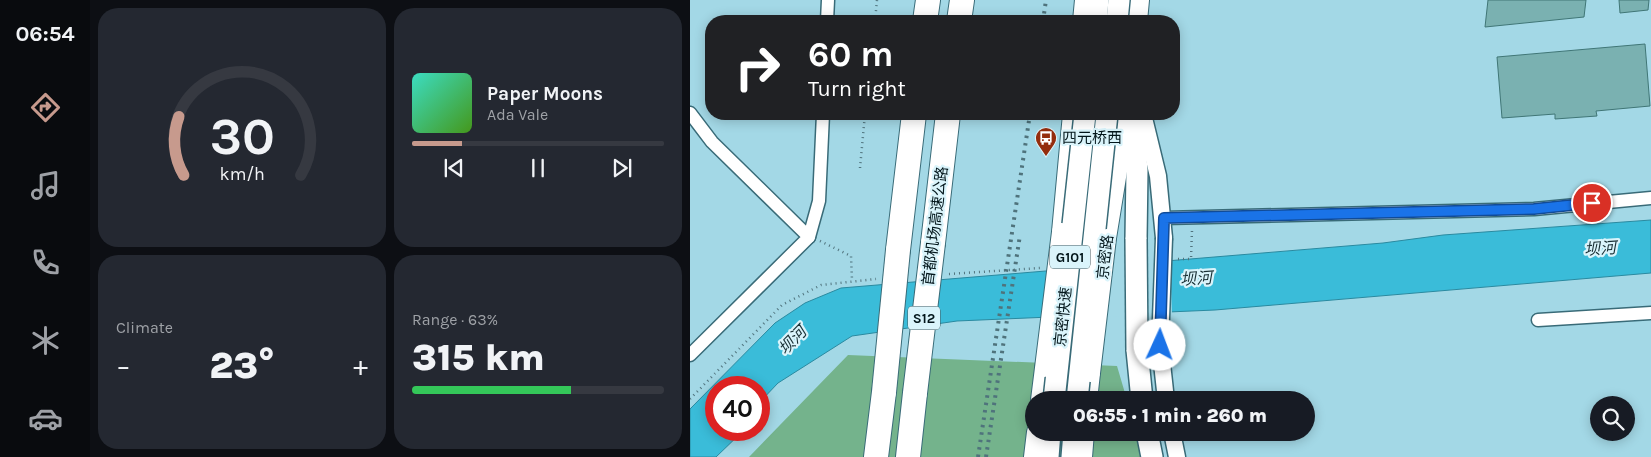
<!DOCTYPE html>
<meta charset="utf-8">
<style>
:root{--surface:#171b24;--page:#242831;--text:#f1f3f6;--muted:#9ea1a6;--line:#363941;--accent:#c79a8d}
body{margin:0;font-family:Karla,"Noto Sans SC",sans-serif;background:var(--page);color:var(--text);height:100vh;display:flex;flex-direction:column;font-size:19px;white-space:nowrap}
*{box-sizing:border-box;margin:0}
p{font-size:16px;color:var(--muted)}
.icon{flex:none;width:28px;height:28px;fill:none;stroke:currentColor;stroke-width:2;stroke-linecap:round;stroke-linejoin:round}
.map{position:relative;flex:1;overflow:hidden}
.details{display:flex;flex-direction:column;gap:8px;padding:8px;background:#0d0f14;width:600px}
.details>*{flex:none}
.top-card{position:absolute;left:15px;top:15px;width:475px;height:105px;border-radius:20px;box-shadow:0 2px 12px #0003;background:#202124;color:#fff;overflow:hidden}
.fabs{position:absolute;left:900px;top:396px;display:grid;gap:10px}
.fabs a{display:grid;place-items:center;width:45px;height:45px;border-radius:50%;background:var(--surface);box-shadow:0 2px 12px #0003;font-size:25px}
.speed{position:absolute;left:15px;top:376px;display:flex;gap:10px;font-size:25px;font-weight:700;text-align:center}
.speed>*{display:grid;place-content:center;width:65px;height:65px;border-radius:50%;background:var(--surface);box-shadow:0 2px 12px #0003;line-height:1}
.speed .limit{border:8px solid #d22;background:#fff;color:#111}
.pin{position:absolute;display:grid;place-items:center;width:42px;height:42px;color:#fff;margin:-21px;border:2px solid #fff;border-radius:50%;box-shadow:0 1px 5px #0007}
.me{position:absolute;width:55px;margin:-28px;rotate:2deg;stroke-linejoin:round;filter:drop-shadow(0 0 4px #0008)}
.turn{display:flex;align-items:center;gap:18px;height:105px;padding:0 20px;font-size:22px}
.turn .icon{width:65px;height:65px;stroke-width:2.5}
.turn b{display:block;font-size:35px;line-height:42px}
.big{font-size:38px;font-weight:800;line-height:1.1}
.details .tile{flex:1;display:flex;flex-direction:column;justify-content:center;gap:8px;min-width:0;padding:0 18px;border-radius:20px;background:var(--page)}
.details .dial{align-items:center;gap:0}
.dial svg{height:130px;overflow:visible;fill:none;stroke:var(--line);stroke-width:7;stroke-linecap:round;text-anchor:middle}
.dial text{fill:var(--text);stroke:none}
.song{display:flex;align-items:center;gap:15px}
.cover{width:60px;height:60px;border-radius:8px;background:linear-gradient(135deg,hsl(170 70% 55%),hsl(100 70% 35%))}
.played{height:5px;border-radius:2px;background:linear-gradient(90deg,var(--accent) 20%,var(--line) 20%)}
.keys{display:flex;justify-content:space-around;direction:ltr}
.heat{display:flex;justify-content:space-between;align-items:center;font-size:28px;direction:ltr}
.charge{height:8px;border-radius:4px;background:linear-gradient(90deg,#34c759 63%,var(--line) 0)}
.details .tiles{flex:1;display:grid;gap:8px;grid-template-columns:repeat(2,1fr)}
.trip{position:absolute;left:335px;top:391px;width:290px;height:50px;border-radius:25px;background:var(--surface);box-shadow:0 2px 12px #0003;font-weight:800;line-height:50px;text-align:center}
main{display:flex;flex:1;min-height:0}
.menu{display:flex;flex-direction:column;width:90px;justify-content:space-around;align-items:center;background:#090b0e;color:var(--muted)}
.menu .icon{width:35px;height:35px}
.menu .selected{color:var(--accent)}
.menu b{font-size:22px;color:var(--text)}
.map>svg:first-child{display:block}
</style>
<main>
<nav class="menu">
<b>06:54</b>
<svg class="icon selected" aria-label="directions" viewBox="0 0 24 24"><path d="M12 3l9 9-9 9-9-9zM9 14v-3h6M13 9l2 2-2 2"/></svg>
<svg class="icon" aria-label="music" viewBox="0 0 24 24"><path d="M9 18V5l10-2v13"/><circle cx="6" cy="18" r="3"/><circle cx="16" cy="16" r="3"/></svg>
<svg class="icon" aria-label="phone" viewBox="0 0 24 24"><path d="M5 4h4l2 5-3 2q2 4 5 5l2-3 5 2v4C11 20 4 13 5 4z"/></svg>
<svg class="icon" aria-label="climate" viewBox="0 0 24 24"><path d="M12 3v18M4 7l16 10M4 17L20 7"/></svg>
<svg class="icon" aria-label="car" viewBox="0 0 24 24"><path d="M5 17H2v-5l4-1 3-4h7l3 4 3 1v5h-3M9 17h6M6 11h13"/><circle cx="7" cy="17" r="2"/><circle cx="17" cy="17" r="2"/></svg>
</nav>
<section class="details">
<div class="tiles">
<div class="tile dial"><svg viewBox="0 0 100 80">
<path d="M14 69A42 42 0 1 1 86 69"/>
<path d="M14 69A42 42 0 0 1 11 33" stroke="#c79a8d"/>
<text x="50" y="56" font-size="32" font-weight="700">30</text>
<text x="50" y="72" font-size="11">km/h</text>
</svg></div>
<div class="tile">
<div class="song"><i class="cover"></i><div><b>Paper Moons</b><p>Ada Vale</p></div></div>
<div class="played"></div>
<div class="keys"><svg class="icon" aria-label="previous" viewBox="0 0 24 24"><path d="M18 5L8 12l10 7zM5 5v14"/></svg><svg class="icon" aria-label="pause" viewBox="0 0 24 24"><path d="M8 5v14M16 5v14"/></svg><svg class="icon" aria-label="next" viewBox="0 0 24 24"><path d="M6 5l10 7-10 7zM19 5v14"/></svg></div>
</div>
<div class="tile"><p>Climate</p>
<div class="heat"><a>−</a><b class="big">23°</b><a>+</a></div>
</div>
<div class="tile"><p>Range · 63%</p><b class="big">315 km</b><div class="charge"></div></div>
</div>
</section>
<div class="map">
<svg width="961" height="457" viewBox="0 0 961 457">
<rect width="100%" height="100%" fill="#a3d8e6"/>
<!-- green -->
<path fill="#74b38c" d="M158,355L427,366L437,400H344V432L446,433L454,457H59Z"/>
<!-- water -->
<path fill="#3abcd9" stroke="#2a8aa0" d="M961,220V273L525,310L267,321L162,336L88,383L69,403V388H26V430H54L26,457H0V409L85,323L115,303L151,288L693,243L753,235Z"/>
<!-- pier -->
<path fill="#a3d8e6" d="M480,258L482,314L354,320L361,268Z"/>
<!-- building -->
<g fill="#7ab1b1" stroke="#407676">
<path d="M798,0H896L894,17L795,27Z"/>
<path d="M929,0H959L958,10L930,13Z"/>
<path d="M955,44L960,106L906,111L907,116L865,119V114L812,118L807,57Z"/>
</g>
<g fill="none" stroke-linecap="round" stroke-linejoin="round">
<!-- minor casing -->
<g stroke="#396b78" stroke-width="15">
<g id="minor">
<path d="M137,21L138,0"/>
<path d="M0,113L22,142L119,237L0,355"/>
<path d="M474,218L844,209L961,198"/>
<path d="M119,237L129,201L133,114"/>
<path d="M848,320L961,313"/>
</g>
</g>
<!-- tertiary casing -->
<g stroke="#396b78" stroke-width="19">
<g id="tertiary">
<path d="M453,114L468,176L474,238"/>
<path d="M470,345L476,400"/>
<path d="M482,432L487,457"/>
</g>
</g>
<!-- secondary casing -->
<g stroke="#396b78" stroke-width="20">
<g id="secondary">
<path d="M392,21L394,0"/>
<path d="M448,21L450,0"/>
<path d="M371,232L382,114"/>
<path d="M417,238L437,116"/>
<path d="M350,400L354,368"/>
<path d="M398,400L401,373"/>
<path d="M343,457L346,432"/>
<path d="M393,457L395,432"/>
</g>
</g>
<!-- trunk casing -->
<g stroke="#396b78" stroke-width="24">
<g id="trunk">
<path d="M406,21L408,0"/>
<path d="M427,21L429,0"/>
<path d="M442,114L447,170L446,239"/>
<path d="M447,350L452,400"/>
<path d="M457,432L462,457"/>
<path d="M358,457L360,432"/>
<path d="M382,457L384,432"/>
</g>
</g>
<!-- motorway casing -->
<g stroke="#396b78" stroke-width="26">
<g id="motorway">
<path d="M235,21L238,0"/>
<path d="M269,21L272,0"/>
<path d="M243,243L258,114"/>
<path d="M208,250L224,114"/>
<path d="M186,457L194,392"/>
<path d="M218,457L225,393"/>
</g>
</g>
<!-- path -->
<g stroke="#51747e" stroke-width="2.5" stroke-dasharray="1 4" stroke-linecap="butt">
<path d="M185,21L187,0"/>
<path d="M170,168L175,114"/>
<path d="M130,241L161,256L162,280"/>
<path d="M488,259H501L502,230"/>
<path d="M259,274L350,268"/>
<path d="M0,399L92,305L131,285L186,279"/>
</g>
<!-- minor -->
<use href="#minor" stroke="#fff" stroke-width="12"/>
<!-- tertiary -->
<use href="#tertiary" stroke="#fff" stroke-width="16"/>
<!-- secondary -->
<use href="#secondary" stroke="#fff" stroke-width="18"/>
<!-- trunk -->
<use href="#trunk" stroke="#fff" stroke-width="21"/>
<!-- motorway -->
<use href="#motorway" stroke="#fff" stroke-width="24"/>
<!-- rail -->
<g stroke="#4f737c" stroke-width="4" stroke-dasharray="2.5 5" stroke-linecap="butt">
<path d="M353,21L356,0"/>
<path d="M288,457L340,114"/>
<path d="M296,457L330,235"/>
</g>
<!-- tertiary-bridge casing -->
<g stroke="#396b78" stroke-width="19" stroke-linecap="butt">
<path id="tertiary-bridge" d="M470,345L474,238"/>
</g>
<!-- secondary-bridge casing -->
<g stroke="#396b78" stroke-width="20" stroke-linecap="butt">
<g id="secondary-bridge">
<path d="M354,368L371,232"/>
<path d="M401,373L417,238"/>
</g>
</g>
<!-- trunk-bridge casing -->
<g stroke="#396b78" stroke-width="24" stroke-linecap="butt">
<g id="trunk-bridge">
<path d="M446,239L447,350"/>
<path d="M364,400L395,114"/>
<path d="M387,400L417,114"/>
</g>
</g>
<!-- motorway-bridge casing -->
<g stroke="#396b78" stroke-width="26" stroke-linecap="butt">
<g id="motorway-bridge">
<path d="M194,392L208,250"/>
<path d="M225,393L243,243"/>
</g>
</g>
<!-- tertiary-bridge -->
<use href="#tertiary-bridge" stroke="#fff" stroke-width="16"/>
<!-- secondary-bridge -->
<use href="#secondary-bridge" stroke="#fff" stroke-width="18"/>
<!-- trunk-bridge -->
<use href="#trunk-bridge" stroke="#fff" stroke-width="21"/>
<!-- motorway-bridge -->
<use href="#motorway-bridge" stroke="#fff" stroke-width="24"/>
</g>
<g fill="none" stroke-linecap="round" stroke-linejoin="round">
<!-- route casing -->
<g stroke="#114b97" stroke-width="12">
<path id="route" d="M470,345L474,218L844,209L902,203"/>
</g>
<!-- route -->
<use href="#route" stroke="#1a73e8" stroke-width="9"/>
</g>
<!-- icons -->
<defs>
<g id="bus-pin" transform="scale(1.125)"><path d="M0 17L-7.5 6A9.5 9.5 0 1 1 7.5 6Z" fill="#942d0d" stroke="#daf4fb"/><path d="M-5-6H5V4H4V6H2V4H-2V6H-4V4H-5ZM-3.5-4V0h7V-4ZM-3.5 1.2v1.5H-2V1.2ZM2 1.2v1.5H3.5V1.2Z" fill="#fff"/></g>
</defs>
<g fill-rule="evenodd">
<use href="#bus-pin" x="356" y="138"/>
</g>
<g text-anchor="middle" stroke-width="4.5" stroke-linejoin="round" paint-order="stroke">
<!-- shield labels -->
<g fill="#daf4fb" stroke="#44595e" stroke-width="1">
<rect x="360" y="245.5" width="40" height="23" rx="4"/>
<rect x="218" y="306.5" width="32" height="23" rx="4"/>
</g>
<g font-size="14" font-weight="bold" fill="#03161b">
<text x="380" y="262">G101</text>
<text x="234" y="323">S12</text>
</g>
<!-- poi labels -->
<g font-size="15" fill="#03161b" stroke="#daf4fb" text-anchor="start">
<text x="372" y="143">四元桥西</text>
</g>
<!-- street labels -->
<g font-size="15" fill="#03161b" stroke="#daf4fb">
<text transform="translate(245 226) rotate(-83)" y="5">首都机场高速公路</text>
<text transform="translate(415 257) rotate(-83)" y="5">京密路</text>
<text transform="translate(373 317) rotate(-84)" y="5">京密快速</text>
</g>
<!-- water labels -->
<g font-size="16" font-style="italic" fill="#182e33" stroke="#daf4fb">
<text transform="translate(910 248) rotate(-4)" y="6">坝河</text>
<text transform="translate(506 278) rotate(-4)" y="6">坝河</text>
<text transform="translate(102 340) rotate(-46)" y="6">坝河</text>
</g>
</g>
</svg>
<div class="fabs">
<a><svg class="icon" aria-label="search" viewBox="0 0 24 24"><circle cx="10" cy="10" r="6"/><path d="M15 15l6 6"/></svg></a>
</div>
<div class="speed"><div class="limit">40</div></div>
<div class="pin" style="left:902px;top:203px;background:#d93025"><svg class="icon" aria-label="arrive" viewBox="0 0 24 24"><path d="M6 21V4h12l-3 4 3 4H6"/></svg></div>
<svg class="me" style="left:470px;top:345px" viewBox="-20 -20 40 40"><circle r="19" fill="#fff"/><path d="M0-13L10 11 0 6-10 11z" fill="#1a73e8"/></svg>
<div class="trip">06:55 · 1 min · 260 m</div>
<div class="top-card">
<div class="turn"><svg class="icon" aria-label="right" viewBox="0 0 24 24"><path d="M7 20v-9h11M14 6l5 5-5 5"/></svg><div><b>60 m</b>Turn right</div></div>
</div>
</div>
</main>
